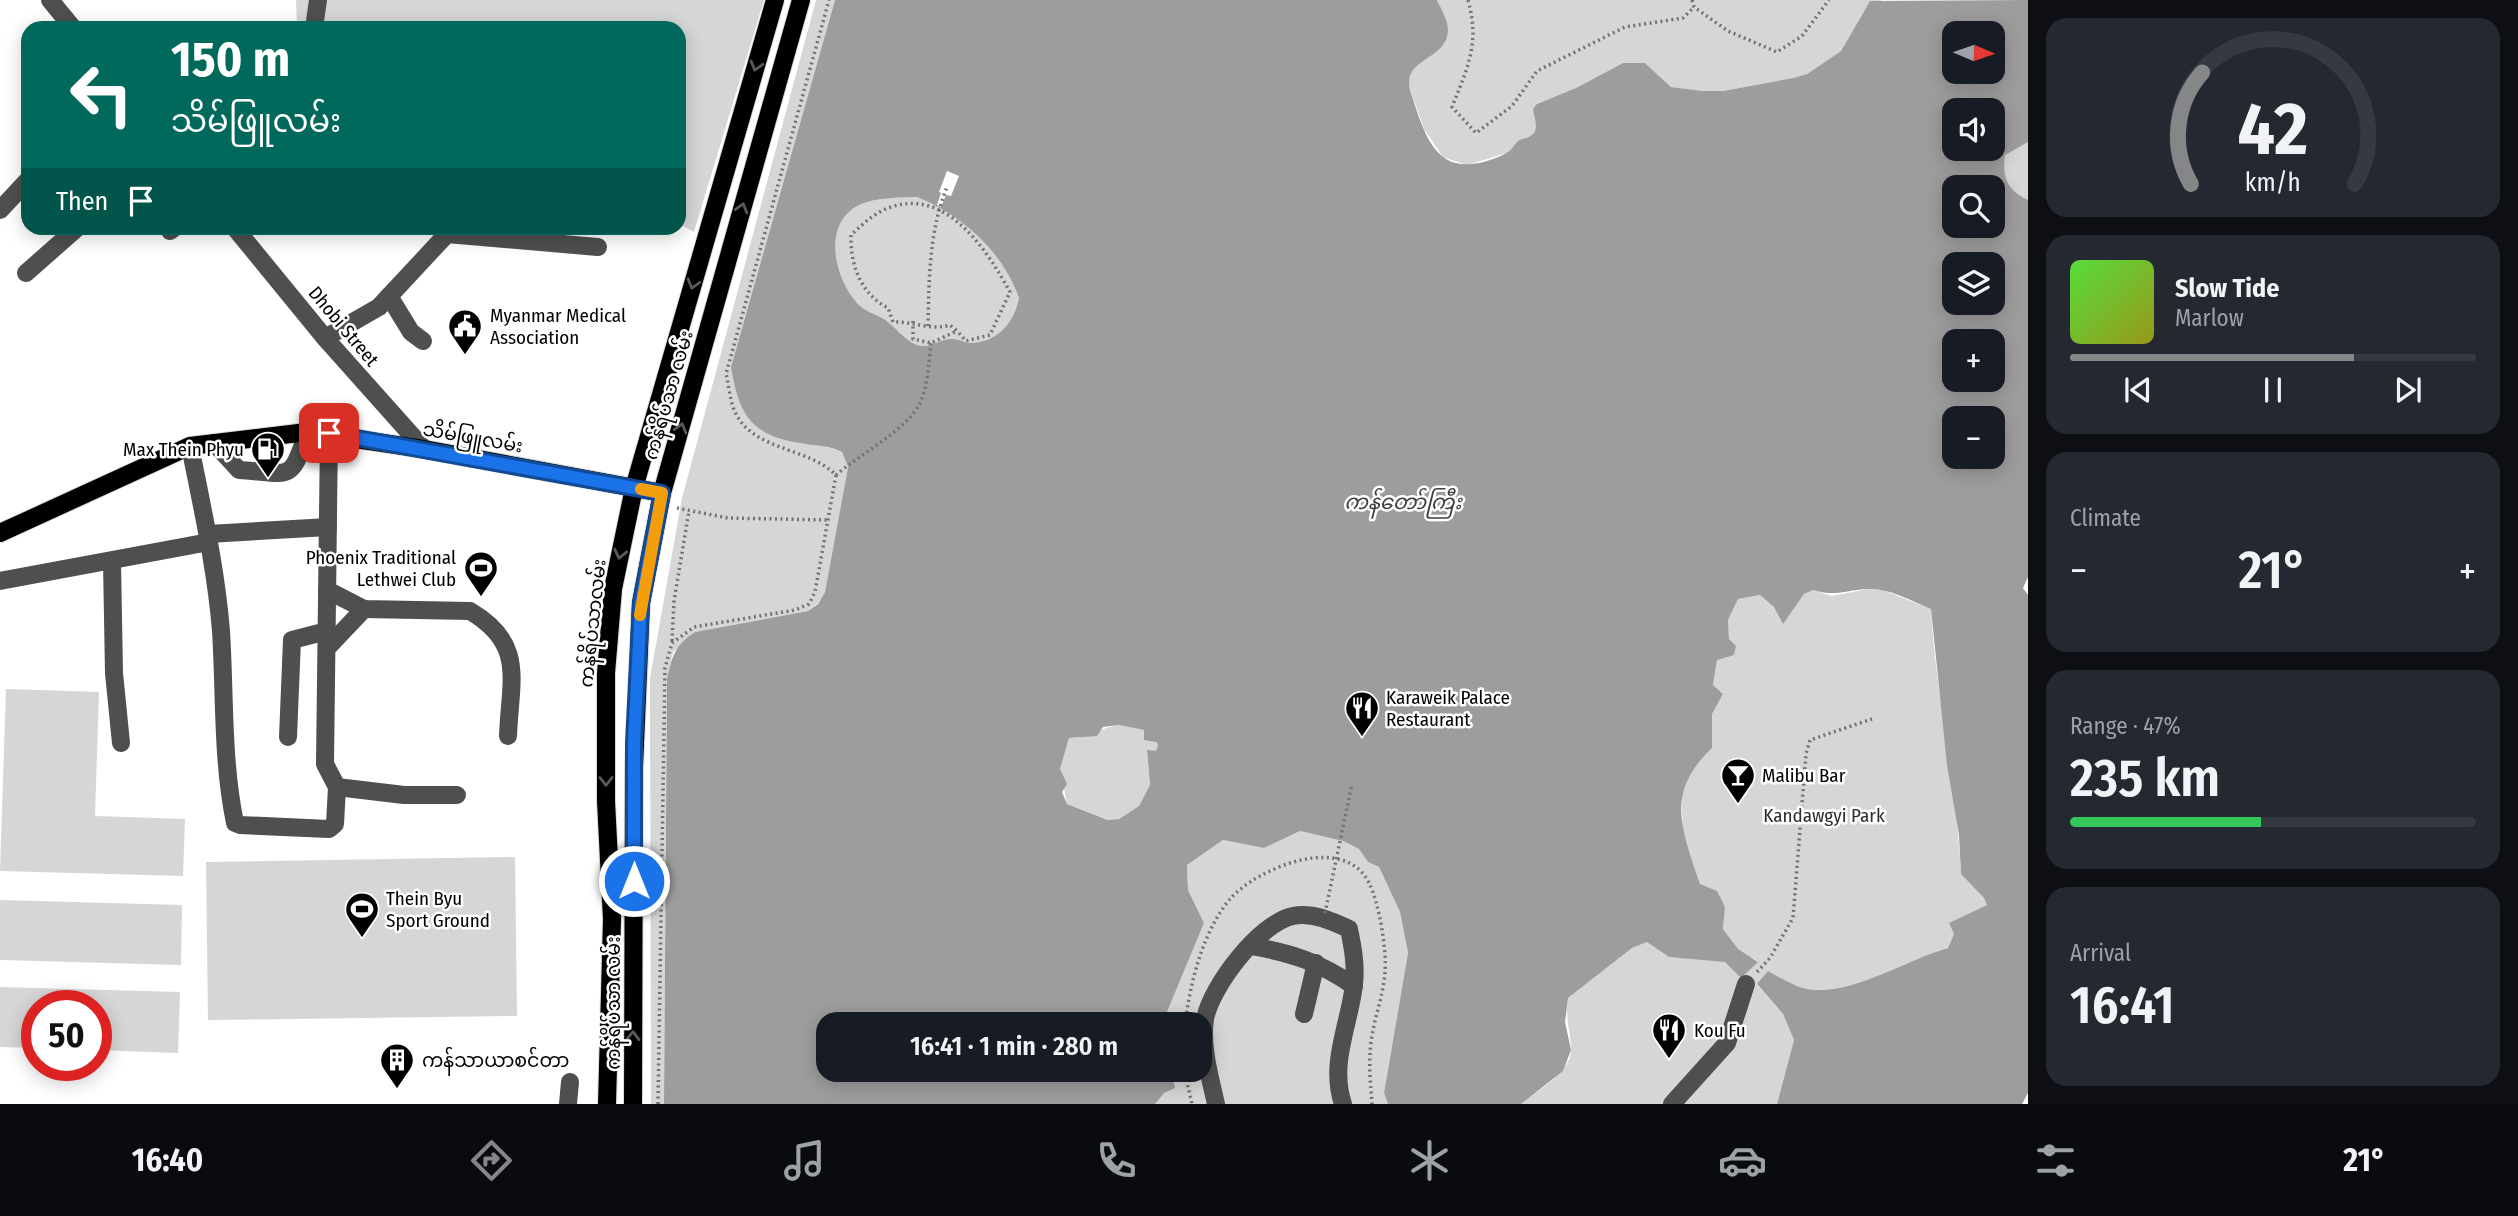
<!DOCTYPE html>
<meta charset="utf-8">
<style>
:root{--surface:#171b24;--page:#242831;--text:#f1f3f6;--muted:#9ea1a6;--line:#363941;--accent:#858687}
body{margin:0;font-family:"Fira Sans Condensed","Noto Sans Myanmar",sans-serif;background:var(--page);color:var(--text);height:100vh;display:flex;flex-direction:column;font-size:26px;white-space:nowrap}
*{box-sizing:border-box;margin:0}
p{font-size:23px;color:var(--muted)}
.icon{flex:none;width:38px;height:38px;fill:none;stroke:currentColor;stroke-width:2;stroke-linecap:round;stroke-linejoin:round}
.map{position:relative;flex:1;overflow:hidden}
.details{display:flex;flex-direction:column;gap:18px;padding:18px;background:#0d0f14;width:490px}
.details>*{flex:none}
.banner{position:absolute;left:21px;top:21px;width:665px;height:214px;border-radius:21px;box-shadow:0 4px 18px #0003;background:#00695c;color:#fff;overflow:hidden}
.needle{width:46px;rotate:92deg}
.buttons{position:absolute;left:1942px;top:21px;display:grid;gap:14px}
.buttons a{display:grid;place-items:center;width:63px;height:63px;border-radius:14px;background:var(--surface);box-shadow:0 4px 18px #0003;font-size:35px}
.speed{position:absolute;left:21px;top:990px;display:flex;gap:14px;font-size:35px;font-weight:700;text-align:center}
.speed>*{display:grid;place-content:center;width:91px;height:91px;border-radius:50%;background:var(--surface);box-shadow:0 4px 18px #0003;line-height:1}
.speed .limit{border:10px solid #d22;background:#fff;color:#111}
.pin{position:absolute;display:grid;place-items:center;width:60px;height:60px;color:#fff;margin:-30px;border-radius:14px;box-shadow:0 4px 10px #0006}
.me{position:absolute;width:77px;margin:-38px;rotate:0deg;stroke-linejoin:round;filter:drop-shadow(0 0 5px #0008)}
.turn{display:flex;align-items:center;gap:24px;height:147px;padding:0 35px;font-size:32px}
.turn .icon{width:91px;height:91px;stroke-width:2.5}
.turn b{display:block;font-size:49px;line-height:60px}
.then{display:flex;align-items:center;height:66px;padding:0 35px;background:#0003;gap:14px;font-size:26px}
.big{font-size:52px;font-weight:600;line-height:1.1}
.details .card{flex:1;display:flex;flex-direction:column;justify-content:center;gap:10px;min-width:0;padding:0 24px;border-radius:21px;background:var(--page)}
.details .dial{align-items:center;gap:0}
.dial svg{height:182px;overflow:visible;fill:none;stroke:var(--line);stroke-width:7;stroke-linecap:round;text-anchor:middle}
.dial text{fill:var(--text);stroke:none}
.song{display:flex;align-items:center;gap:21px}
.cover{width:84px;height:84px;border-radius:10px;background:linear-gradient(135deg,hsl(110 70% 55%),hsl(60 70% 35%))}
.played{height:7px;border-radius:4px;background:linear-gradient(90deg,var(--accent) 70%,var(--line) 70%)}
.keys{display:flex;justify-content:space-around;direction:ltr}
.heat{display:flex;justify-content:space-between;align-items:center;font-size:38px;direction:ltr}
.charge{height:10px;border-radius:5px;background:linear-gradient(90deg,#34c759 47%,var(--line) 0)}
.trip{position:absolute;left:816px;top:1012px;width:396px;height:70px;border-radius:21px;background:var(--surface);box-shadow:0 4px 18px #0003;font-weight:600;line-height:70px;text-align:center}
.dock{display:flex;height:112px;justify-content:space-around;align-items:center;background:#090b0e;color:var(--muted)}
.dock .icon{width:49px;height:49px}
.dock .current{color:var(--accent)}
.dock b{font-size:32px;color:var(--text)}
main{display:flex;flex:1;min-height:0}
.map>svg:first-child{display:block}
</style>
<main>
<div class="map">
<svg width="2028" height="1104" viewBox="0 0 2028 1104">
<rect width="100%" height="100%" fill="#fff"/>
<!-- green -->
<g fill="#d6d6d6">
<path d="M296,0H764L694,232L679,224V28H297Z"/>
<path d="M816,0H835L731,367L800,443L824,446L842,452L848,467L825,592L818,603L808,611L695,632L673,652L667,679L664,1104H651L650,678L682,498Z"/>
<path d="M1437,0H1881V3L1870,1L1841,51L1807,74L1793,78L1723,91H1703L1671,87L1645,63H1623L1576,88L1537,104V127L1532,135L1516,142L1510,152L1467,165L1443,157L1424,129L1408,83L1412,69L1427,57L1446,20Z"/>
<path d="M2026,142H2028V200C2007,190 2002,177 2004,155Z"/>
<path d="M917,197C962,215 1002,251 1019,298C1014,324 996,343 969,343C963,342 959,339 953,339C940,338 931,349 917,345C905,341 895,326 884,319C874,314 864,311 857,303C834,277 822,224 859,205C877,197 898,198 917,197Z"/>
<path d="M1868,589L1883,590L1931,609C1936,698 1957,785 1961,874L1984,898L1987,905L1950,923L1954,934L1948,948C1904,961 1843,1002 1798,986C1788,983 1778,976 1768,971L1757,985L1783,1014L1794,1040L1777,1104H1521C1538,1090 1573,1072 1571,1047C1570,1027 1565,1020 1568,998L1632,948L1647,942L1670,957L1758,961L1738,950L1723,929L1725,907L1700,884L1683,831L1681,790L1694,765L1712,748V714L1723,694L1713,685L1717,660L1729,639L1728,620L1738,599L1760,595L1774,607L1813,590L1832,596Z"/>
<path d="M6,689L99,692L95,816L185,819L183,876L0,871Z"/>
<path d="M1119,725L1145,730L1158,745L1156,751H1147L1150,785L1139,806L1119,819L1109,820L1067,804L1060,769L1069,738C1091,739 1098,728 1119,725Z"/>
<path d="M1300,831L1343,841L1359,849L1368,862L1379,867L1400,912L1408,953L1384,1093L1388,1104H1155L1172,1081L1171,1069H1199V1024H1162L1204,923L1188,890L1187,865L1223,840L1264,848Z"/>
<path d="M515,857L517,1016L208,1020L206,862Z"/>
<path d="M0,900L182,905L181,965L0,960Z"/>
<path d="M0,987L180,992L178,1053L96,1050V1006H37V1048L0,1047Z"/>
</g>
<!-- water -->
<path fill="#9d9d9d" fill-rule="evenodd" d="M835,0H1437C1441,9 1448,20 1448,30C1447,62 1399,57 1411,93C1418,114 1426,146 1446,159C1463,170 1491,162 1508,152C1512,150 1514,144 1518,141C1523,138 1529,138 1533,134C1539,127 1534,117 1533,109L1537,104L1576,88L1623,63H1645L1671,87L1703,91H1723L1793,78L1807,74L1841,51L1870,1L2028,0V142L2005,155C2002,177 2007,190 2028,200V577L2023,588L2028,595V1093L2022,1104H1777L1794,1040L1783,1014L1757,984L1768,971C1777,976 1787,982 1797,986C1842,1003 1904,960 1948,948L1954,934L1949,923L1987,905L1984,898L1961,874L1959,835L1947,765L1931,609C1912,601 1889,588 1868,589C1845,590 1837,597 1813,590L1804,594L1783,624L1774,607L1760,595L1738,599L1728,620L1729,639L1736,646L1734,655L1717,660L1713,685L1723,694L1712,714V748C1664,794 1682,828 1700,884L1717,891L1725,907L1723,929L1738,949L1758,962L1741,978L1725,962L1669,957L1647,942L1632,948L1568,998L1565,1022L1571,1050L1563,1071L1521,1104H1388L1384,1093L1408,953L1400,912L1379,867L1368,862L1359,849L1343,841L1300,831L1264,848L1223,840L1187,865L1188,890L1204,923L1162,1024H828V1069H1171L1175,1088L1164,1093L1155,1104H664L667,679C672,656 675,645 695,632L808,611L818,604L825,592L848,467L842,452C828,445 815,446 800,443C750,435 739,414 731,367ZM1955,33H1993V72H1955ZM1955,110H1993V149H1955ZM1955,187H1993V226H1955ZM917,197C962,215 1002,251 1019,298C1014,324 996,343 969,343C963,342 959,339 953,339C940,338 931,349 917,345C905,341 895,326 884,319C875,314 864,311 857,303C834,277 822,224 859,205C877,197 898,198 917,197ZM1955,264H1993V303H1955ZM1955,341H1993V380H1955ZM1955,418H1993V457H1955ZM1119,725L1144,730V740L1156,742L1158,745L1156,751L1147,750L1150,785L1139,806L1119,819L1108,820L1067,804L1062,792L1067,784L1060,769L1069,738L1097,736L1103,727Z"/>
<!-- pier -->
<path fill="#fff" d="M947,171L959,176L951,196L946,195L941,207L937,205L941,193L939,192Z"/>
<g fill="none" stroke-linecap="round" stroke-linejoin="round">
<!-- major casing -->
<g stroke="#dbdbdb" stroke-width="20">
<g id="major">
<path d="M0,533L190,446L307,432L424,449L662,493"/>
<path d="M607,1104L612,919L606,801V673L613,589L634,488L775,0"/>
<path d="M633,1104L634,767L641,603L662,493L801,0"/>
</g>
</g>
<!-- path -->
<g stroke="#717171" stroke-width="3.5" stroke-dasharray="2 3.5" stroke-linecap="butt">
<path d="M1468,0C1480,43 1468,67 1452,107L1476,133L1512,106L1537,71L1625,27L1683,18L1694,7"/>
<path d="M1692,0L1694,7L1728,31L1777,52L1802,36L1829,0"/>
<path d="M913,321V339L931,343L957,331L950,325C932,331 911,321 893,322L888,308C861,294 850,265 851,235C863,224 875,212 891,207C947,188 987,250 1010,292L990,335L966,341L957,331"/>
<path d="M928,326C929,279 929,231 947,187"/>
<path d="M836,475C860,454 907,430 920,403C928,386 929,362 931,343"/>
<path d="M677,508L728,518L828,520"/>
<path d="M672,641L674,601L689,511"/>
<path d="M1757,972L1770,958L1793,918L1806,754L1810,740L1872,719"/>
<path d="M1186,1018C1191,979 1204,930 1230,899C1257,868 1344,832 1369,883C1379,902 1387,951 1385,972C1383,1000 1370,1028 1370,1056C1369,1072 1371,1088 1372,1104"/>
<path d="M1184,1069L1192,1104"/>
<path d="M658,1104L665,668L672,643L694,627L795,610L809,604L815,592L836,475C808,447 753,451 735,412C730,401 729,386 726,374L829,0"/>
</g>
<!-- minor -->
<g stroke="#4f4f4f" stroke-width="18">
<path d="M50,0L73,28"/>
<path d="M314,28L318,0"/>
<path d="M0,210L28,180"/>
<path d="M235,228L325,338L424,449"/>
<path d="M170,231L174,228"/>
<path d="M26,273L77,228"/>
<path d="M389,296L411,332L423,341"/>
<path d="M325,338L379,307L447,234L598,247"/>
<path d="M214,443L239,470C290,473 291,484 307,432"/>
<path d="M190,446C202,507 216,568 221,631C225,695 222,760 235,823L240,825L329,829L335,824L337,787L325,764L329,433"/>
<path d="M208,534L328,527"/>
<path d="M112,562L114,673L121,743"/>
<path d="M0,581L209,542"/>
<path d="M327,590L364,609L470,611C526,644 510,680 508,736"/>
<path d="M327,648L364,609"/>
<path d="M288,737L292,640L327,631"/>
<path d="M337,787L404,795H457"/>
<path d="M1251,946C1292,953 1319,962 1354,986"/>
<path d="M1304,1014L1316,963"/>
<path d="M568,1104L570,1082"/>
<path d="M1216,1104C1210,1077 1201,1047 1205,1019C1211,987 1259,923 1293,916C1312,912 1332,921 1349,929C1353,948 1356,965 1354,984C1350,1023 1329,1063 1343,1104"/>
<path d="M1672,1104L1727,1043L1746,984"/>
</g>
<!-- major -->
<use href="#major" stroke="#000" stroke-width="18"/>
<!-- path-bridge -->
<path stroke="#717171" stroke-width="3.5" stroke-dasharray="2 3.5" stroke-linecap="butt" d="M1325,913L1352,784"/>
</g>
<!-- one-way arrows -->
<defs><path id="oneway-chevron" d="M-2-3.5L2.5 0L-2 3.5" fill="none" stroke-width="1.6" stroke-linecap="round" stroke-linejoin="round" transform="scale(1.75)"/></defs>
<g stroke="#595959">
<use href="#oneway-chevron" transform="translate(756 66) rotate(106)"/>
<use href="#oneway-chevron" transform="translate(742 208) rotate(-74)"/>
<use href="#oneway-chevron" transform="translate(693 284) rotate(106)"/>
<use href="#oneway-chevron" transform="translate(681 428) rotate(-74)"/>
<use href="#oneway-chevron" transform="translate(620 554) rotate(102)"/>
<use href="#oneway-chevron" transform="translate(606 781) rotate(90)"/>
<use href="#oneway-chevron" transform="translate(633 1036) rotate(-89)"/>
</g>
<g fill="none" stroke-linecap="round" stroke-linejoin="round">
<!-- route casing -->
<g stroke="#114b97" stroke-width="18">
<path id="route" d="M329,433L662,493L641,603L634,743V881"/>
</g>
<!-- route -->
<use href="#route" stroke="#1a73e8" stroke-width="12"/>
<!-- slow -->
<path stroke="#f59e0b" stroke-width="12" d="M640,615L662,493L641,489"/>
</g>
<!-- icons -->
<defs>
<g id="civic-pin" transform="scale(1.75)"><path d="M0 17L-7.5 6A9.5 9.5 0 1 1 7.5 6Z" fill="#000" stroke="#fff"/><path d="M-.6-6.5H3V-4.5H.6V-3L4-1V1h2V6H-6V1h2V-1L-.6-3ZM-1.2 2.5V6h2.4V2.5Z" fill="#fff"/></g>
<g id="fuel-pin" transform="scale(1.75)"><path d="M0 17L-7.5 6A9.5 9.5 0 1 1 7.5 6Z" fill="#000" stroke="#fff"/><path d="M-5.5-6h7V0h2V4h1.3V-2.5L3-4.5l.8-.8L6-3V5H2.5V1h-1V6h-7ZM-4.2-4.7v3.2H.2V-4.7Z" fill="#fff"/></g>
<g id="stadium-pin" transform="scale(1.75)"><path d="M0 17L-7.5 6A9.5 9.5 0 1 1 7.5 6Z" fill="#000" stroke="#fff"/><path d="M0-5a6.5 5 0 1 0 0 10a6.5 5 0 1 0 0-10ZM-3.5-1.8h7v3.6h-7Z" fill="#fff"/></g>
<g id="restaurant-pin" transform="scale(1.75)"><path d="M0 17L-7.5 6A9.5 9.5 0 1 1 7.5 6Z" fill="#000" stroke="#fff"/><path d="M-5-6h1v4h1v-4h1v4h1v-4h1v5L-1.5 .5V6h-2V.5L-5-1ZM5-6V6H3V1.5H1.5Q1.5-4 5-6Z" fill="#fff"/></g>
<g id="bar-pin" transform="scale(1.75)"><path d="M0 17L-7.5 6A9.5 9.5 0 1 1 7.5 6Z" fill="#000" stroke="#fff"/><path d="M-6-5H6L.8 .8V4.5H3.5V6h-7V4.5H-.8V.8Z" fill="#fff"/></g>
<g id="building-pin" transform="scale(1.75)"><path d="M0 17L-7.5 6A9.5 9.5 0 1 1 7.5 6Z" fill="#000" stroke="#fff"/><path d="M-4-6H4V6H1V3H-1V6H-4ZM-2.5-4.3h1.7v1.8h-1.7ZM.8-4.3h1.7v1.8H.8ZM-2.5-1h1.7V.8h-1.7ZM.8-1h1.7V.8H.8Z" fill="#fff"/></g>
</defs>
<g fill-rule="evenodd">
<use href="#civic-pin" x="465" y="326"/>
<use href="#fuel-pin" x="268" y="449"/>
<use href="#stadium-pin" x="481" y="568"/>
<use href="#restaurant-pin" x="1362" y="708"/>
<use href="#bar-pin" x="1738" y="775"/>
<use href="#stadium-pin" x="362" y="909"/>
<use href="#restaurant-pin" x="1669" y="1030"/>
<use href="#building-pin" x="397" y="1060"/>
</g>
<g text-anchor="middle" stroke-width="5" stroke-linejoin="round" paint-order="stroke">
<!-- poi labels -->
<g font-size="19" fill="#000" stroke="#fff" text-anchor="start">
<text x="490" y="322">Myanmar Medical<tspan x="490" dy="22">Association</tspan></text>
<text x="244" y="456" text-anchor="end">Max Thein Phyu</text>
<text x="456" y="564" text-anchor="end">Phoenix Traditional<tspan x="456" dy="22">Lethwei Club</tspan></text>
<text x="1386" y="704">Karaweik Palace<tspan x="1386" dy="22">Restaurant</tspan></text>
<text x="1762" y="782">Malibu Bar</text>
<text x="386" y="905">Thein Byu<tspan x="386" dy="22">Sport Ground</tspan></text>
<text x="1694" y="1037">Kou Fu</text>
<text x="422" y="1067">ကန်သာယာစင်တာ</text>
</g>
<!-- street labels -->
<g font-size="19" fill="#000" stroke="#fff">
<text transform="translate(344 326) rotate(50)" y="7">Dhobi Street</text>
<text transform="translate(668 395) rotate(-74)" y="7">ကန်ရိပ်သာ လမ်း</text>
<text transform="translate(473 437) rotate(10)" y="7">သိမ်ဖြူလမ်း</text>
<text transform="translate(592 623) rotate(-84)" y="7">ကန်ရိပ်သာလမ်း</text>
<text transform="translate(613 1003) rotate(-90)" y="7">ကန်ရိပ်သာ လမ်း</text>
</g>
<!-- park labels -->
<g font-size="19" fill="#2d2d2d" stroke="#fff">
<text x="1824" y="822">Kandawgyi Park</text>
</g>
<!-- water labels -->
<g font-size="21" font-style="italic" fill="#3e3e3e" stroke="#fff">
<text x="1403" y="509">ကန်တော်ကြီး</text>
</g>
</g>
</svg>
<div class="buttons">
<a><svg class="needle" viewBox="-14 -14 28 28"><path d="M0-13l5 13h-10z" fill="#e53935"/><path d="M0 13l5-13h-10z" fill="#9ea1a6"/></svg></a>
<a><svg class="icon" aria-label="sound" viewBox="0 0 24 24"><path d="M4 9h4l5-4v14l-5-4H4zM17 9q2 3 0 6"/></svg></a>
<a><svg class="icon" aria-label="search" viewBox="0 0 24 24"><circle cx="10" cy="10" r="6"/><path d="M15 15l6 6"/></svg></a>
<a><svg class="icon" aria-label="layers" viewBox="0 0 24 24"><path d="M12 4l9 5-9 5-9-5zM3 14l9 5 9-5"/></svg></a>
<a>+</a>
<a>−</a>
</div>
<div class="speed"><div class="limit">50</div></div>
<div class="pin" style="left:329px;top:433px;background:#d93025"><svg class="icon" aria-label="arrive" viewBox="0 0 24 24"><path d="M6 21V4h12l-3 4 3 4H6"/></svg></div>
<svg class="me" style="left:634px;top:881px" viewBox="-20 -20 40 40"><circle r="17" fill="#1a73e8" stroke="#fff" stroke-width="3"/><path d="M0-11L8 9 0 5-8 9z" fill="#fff"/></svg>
<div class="trip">16:41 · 1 min · 280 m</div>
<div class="banner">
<div class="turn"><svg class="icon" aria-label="left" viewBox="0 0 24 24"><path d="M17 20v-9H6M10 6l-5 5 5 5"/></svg><div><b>150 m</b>သိမ်ဖြူလမ်း</div></div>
<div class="then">Then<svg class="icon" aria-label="arrive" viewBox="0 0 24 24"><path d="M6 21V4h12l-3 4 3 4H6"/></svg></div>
</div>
</div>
<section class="details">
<div class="card dial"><svg viewBox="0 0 100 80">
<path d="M14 69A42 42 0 1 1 86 69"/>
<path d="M14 69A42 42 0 0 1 19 20" stroke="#858687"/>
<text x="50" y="56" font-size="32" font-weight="700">42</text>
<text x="50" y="72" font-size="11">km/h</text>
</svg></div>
<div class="card">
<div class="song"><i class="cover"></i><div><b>Slow Tide</b><p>Marlow</p></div></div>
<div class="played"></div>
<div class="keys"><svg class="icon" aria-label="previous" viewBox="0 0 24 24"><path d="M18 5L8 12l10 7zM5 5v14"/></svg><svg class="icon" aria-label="pause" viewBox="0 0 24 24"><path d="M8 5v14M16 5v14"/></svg><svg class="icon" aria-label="next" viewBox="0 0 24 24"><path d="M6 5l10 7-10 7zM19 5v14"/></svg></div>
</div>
<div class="card"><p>Climate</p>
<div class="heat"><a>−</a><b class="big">21°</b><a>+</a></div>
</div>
<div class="card"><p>Range · 47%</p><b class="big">235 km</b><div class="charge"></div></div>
<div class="card"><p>Arrival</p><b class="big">16:41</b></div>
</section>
</main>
<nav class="dock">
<b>16:40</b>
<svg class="icon current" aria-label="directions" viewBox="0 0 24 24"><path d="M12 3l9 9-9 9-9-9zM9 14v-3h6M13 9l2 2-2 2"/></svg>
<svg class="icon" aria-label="music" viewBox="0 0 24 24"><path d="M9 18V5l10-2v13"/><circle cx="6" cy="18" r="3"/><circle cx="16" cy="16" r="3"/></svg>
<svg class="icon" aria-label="phone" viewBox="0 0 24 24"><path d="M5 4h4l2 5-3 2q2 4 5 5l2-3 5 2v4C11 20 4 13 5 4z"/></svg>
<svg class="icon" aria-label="climate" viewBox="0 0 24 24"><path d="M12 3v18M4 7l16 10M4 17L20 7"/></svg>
<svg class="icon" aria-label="car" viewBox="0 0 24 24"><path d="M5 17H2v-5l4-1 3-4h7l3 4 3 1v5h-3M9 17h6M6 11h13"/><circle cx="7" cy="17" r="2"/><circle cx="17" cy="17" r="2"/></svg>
<svg class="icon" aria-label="filters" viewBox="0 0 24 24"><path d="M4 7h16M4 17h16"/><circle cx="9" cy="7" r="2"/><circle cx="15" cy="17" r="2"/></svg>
<b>21°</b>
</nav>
